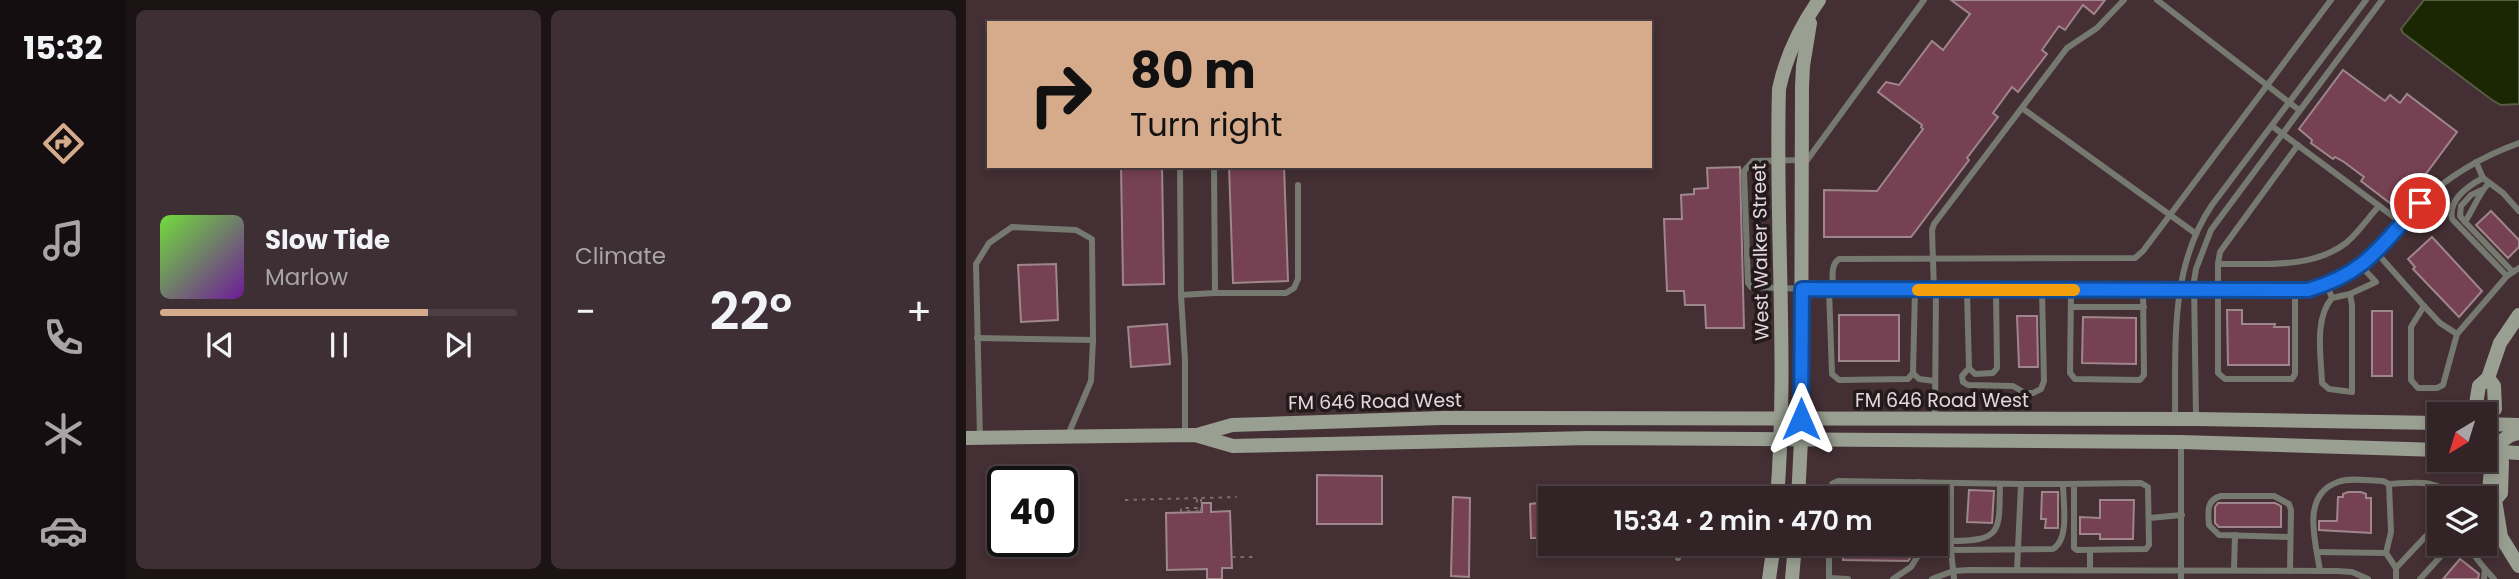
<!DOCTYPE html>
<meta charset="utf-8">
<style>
:root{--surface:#322327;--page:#3d2f33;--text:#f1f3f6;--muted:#a8a4a7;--line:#4d4044;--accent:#d6ab8b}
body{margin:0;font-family:Poppins,sans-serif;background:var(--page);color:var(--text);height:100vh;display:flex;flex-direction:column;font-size:26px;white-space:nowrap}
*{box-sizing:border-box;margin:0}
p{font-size:23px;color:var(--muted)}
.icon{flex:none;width:38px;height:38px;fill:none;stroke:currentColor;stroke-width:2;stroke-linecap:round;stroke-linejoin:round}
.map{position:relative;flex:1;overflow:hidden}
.details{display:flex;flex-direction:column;gap:10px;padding:10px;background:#1c1315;width:840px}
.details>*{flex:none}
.banner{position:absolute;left:21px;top:21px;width:665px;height:147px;border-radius:0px;box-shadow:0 4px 10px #0003,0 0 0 2px var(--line);background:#d6ab8b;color:#111;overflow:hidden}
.needle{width:46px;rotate:218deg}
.fabs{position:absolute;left:1461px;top:402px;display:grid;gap:14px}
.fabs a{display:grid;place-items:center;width:70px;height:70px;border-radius:0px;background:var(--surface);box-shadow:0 4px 10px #0003,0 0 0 2px var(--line);font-size:35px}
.speed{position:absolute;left:21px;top:466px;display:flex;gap:14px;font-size:35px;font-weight:700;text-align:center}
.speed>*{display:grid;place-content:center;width:91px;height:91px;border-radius:50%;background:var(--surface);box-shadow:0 4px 10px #0003,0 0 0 2px var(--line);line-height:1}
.speed .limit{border:4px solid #111;border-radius:10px;background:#fff;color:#111}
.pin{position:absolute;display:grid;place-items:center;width:60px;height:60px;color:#fff;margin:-30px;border:4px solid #fff;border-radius:50%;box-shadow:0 2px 7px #0007}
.me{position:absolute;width:77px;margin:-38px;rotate:0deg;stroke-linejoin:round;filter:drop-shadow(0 0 5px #0008)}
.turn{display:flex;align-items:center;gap:24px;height:147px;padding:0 28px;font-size:32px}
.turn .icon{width:91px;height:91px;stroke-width:2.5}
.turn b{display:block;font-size:49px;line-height:60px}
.big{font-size:52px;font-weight:600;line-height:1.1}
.details .tile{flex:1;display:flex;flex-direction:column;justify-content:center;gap:10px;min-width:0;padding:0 24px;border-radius:10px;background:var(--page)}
.song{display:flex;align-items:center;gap:21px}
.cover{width:84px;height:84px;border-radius:10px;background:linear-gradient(135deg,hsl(100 70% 55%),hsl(280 70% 35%))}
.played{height:7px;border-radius:4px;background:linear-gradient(90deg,var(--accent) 75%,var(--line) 75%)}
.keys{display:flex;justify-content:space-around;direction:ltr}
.heat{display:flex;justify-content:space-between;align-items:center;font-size:38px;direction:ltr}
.details .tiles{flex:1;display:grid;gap:10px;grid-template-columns:repeat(2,1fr)}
.trip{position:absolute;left:572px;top:486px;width:410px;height:70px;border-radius:0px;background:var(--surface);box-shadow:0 4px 10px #0003,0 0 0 2px var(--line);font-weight:600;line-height:70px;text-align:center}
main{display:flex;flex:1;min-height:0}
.dock{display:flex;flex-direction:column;width:126px;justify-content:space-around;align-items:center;background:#140e10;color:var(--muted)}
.dock .icon{width:49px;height:49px}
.dock .selected{color:var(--accent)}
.dock b{font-size:32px;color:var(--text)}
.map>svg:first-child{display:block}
</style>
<main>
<nav class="dock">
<b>15:32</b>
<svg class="icon selected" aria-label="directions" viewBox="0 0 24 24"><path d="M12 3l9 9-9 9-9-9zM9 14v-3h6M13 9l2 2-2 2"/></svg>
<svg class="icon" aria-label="music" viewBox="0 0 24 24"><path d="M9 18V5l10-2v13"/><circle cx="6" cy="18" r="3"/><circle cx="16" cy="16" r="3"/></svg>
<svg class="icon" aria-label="phone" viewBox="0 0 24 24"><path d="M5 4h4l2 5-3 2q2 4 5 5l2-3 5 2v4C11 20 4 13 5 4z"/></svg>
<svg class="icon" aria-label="climate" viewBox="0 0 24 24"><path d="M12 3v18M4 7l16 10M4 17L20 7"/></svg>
<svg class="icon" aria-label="car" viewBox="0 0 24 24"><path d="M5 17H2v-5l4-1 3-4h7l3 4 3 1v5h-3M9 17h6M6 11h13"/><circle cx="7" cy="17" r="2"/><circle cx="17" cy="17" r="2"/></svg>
</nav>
<section class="details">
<div class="tiles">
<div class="tile">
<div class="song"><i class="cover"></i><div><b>Slow Tide</b><p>Marlow</p></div></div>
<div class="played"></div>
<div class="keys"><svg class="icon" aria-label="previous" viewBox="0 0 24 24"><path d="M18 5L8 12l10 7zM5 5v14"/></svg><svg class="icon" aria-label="pause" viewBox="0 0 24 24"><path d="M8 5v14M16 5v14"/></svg><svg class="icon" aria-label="next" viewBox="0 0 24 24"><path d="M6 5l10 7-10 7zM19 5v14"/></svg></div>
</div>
<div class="tile"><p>Climate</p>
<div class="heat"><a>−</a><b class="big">22°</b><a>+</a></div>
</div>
</div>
</section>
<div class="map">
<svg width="1553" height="579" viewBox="0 0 1553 579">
<rect width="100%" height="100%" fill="#432f34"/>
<!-- water -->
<path fill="#1a2702" stroke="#575c43" stroke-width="2" d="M1458,0H1553V104L1535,105L1526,100L1437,33L1435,29Z"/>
<!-- building -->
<g fill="#764152" stroke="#9f868c" stroke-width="2">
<path d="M985,0H1139L1128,14L1117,5L1099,30L1093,26L1076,50L1081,54L1052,92L1046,87L1027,113L1032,117L1001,158L1003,160L945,237H858V190L911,191L957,129L955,127L956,125L912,92L920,82L933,85L966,41L977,50L1004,14Z"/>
<path d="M1377,70L1419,101L1424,95L1434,103L1441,94L1491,132L1433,210L1395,181L1398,177L1378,162L1369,157L1367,159L1345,143L1346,140L1333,129Z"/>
<path d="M155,166H196L198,284L157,285Z"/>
<path d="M263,166H318L322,281L267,283Z"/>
<path d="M774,167L778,328H740L739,305H719L718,291H701L698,219H716L715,195L728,194V189L742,188L741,168Z"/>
<path d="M1525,211L1553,240V247L1542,258L1510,225Z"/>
<path d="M1466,237L1516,291L1493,317L1447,269L1449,267L1442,259Z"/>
<path d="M90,264L92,320L55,322L52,265Z"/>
<path d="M1261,310H1276V324H1309L1308,327H1323V365H1262Z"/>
<rect x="1406" y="311" width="20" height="65"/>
<rect x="873" y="315" width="60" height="46"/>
<path d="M1051,316H1071L1072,367H1053Z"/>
<path d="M1117,317L1170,318V364L1116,363Z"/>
<path d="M201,324L204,364L165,367L162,327Z"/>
<path d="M351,475L416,476V524H351Z"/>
<path d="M1003,490L1028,491L1026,523L1001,522Z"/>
<path d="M1076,492H1092V528H1079L1080,519H1075Z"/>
<path d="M1382,492H1395L1400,494V498H1405V533L1353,530V521H1371L1372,497H1377V494Z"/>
<path d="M584,493V538H565L564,504L572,503V494Z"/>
<path d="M487,497L504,498L503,577L485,576Z"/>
<path d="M1134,500H1168L1167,539H1134V534H1114V517L1134,518Z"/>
<path d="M236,503H245V512L264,511L266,568H256V579H241V569L201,570L200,513L236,512Z"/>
<path d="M1252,503H1309L1315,506V527H1253L1249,523V507Z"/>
<path d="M877,544H944V558L942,561L877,560Z"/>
<path d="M1494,559L1513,574L1512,579H1477Z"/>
</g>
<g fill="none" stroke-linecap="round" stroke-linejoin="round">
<!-- path -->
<g stroke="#7d6c70" stroke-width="2" stroke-dasharray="3.5 5" stroke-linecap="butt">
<path d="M231,499V508H215V511H235"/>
<path d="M235,499V512"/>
<path d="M159,500L271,497"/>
<path d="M266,557H287"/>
</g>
<!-- lane -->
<g stroke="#757970" stroke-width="6">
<path d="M1191,0L1333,110"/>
<path d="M1056,108L1229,233"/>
<path d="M1306,126L1436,223"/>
<path d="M836,160L787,161L778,171L782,283L785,287L875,290L1320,291C1354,289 1387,277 1411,253C1426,237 1438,219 1453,204C1481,177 1517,156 1553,143"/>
<path d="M1510,162L1517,178L1537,193L1553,211"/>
<path d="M839,163L958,0"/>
<path d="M214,166L215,295L219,360V434"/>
<path d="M1517,178C1502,186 1482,200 1486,219L1541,276L1553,268"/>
<path d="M1523,183C1513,193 1507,210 1499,222L1547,272"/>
<path d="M1499,222L1494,216L1495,206L1505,195L1516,190"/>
<path d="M1411,253L1458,306L1445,327V380L1452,388H1471L1477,385L1491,334L1541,276"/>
<path d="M1252,264L1254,252L1259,245L1332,145"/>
<path d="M1361,285L1366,298C1348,319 1355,356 1356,383L1363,389L1386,392V305L1384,294L1366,298"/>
<path d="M863,290L866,374L873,380L942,379L947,373L949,290"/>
<path d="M867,290C867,279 864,265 873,259L1169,258L1177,251L1365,0"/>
<path d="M968,290L966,230L968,224L1101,48L1131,28L1158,0"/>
<path d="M1001,290L1003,368L1009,374L1027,373L1031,368L1030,290"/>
<path d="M1105,290L1104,373L1109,379L1174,380L1178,375L1177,290"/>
<path d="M1329,291V374L1326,379H1259L1252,373V264C1293,263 1345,270 1380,243C1392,233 1402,218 1413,206"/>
<path d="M249,293H320L328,288L332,279V185"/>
<path d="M1384,294L1410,282L1395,266"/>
<path d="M215,295L249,293L248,166"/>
<path d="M1458,306L1474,323L1491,334"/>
<path d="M1105,307H1178"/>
<path d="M11,338L127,340"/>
<path d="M1003,368L996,376L997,382L1002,385L1047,386L1059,393H1067L1075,389L1078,381L1076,290"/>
<path d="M947,373L953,379L969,381"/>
<path d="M969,417L970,290"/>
<path d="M1230,417L1228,281L1230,269L1245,230L1416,0"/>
<path d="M1209,418C1210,346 1203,268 1246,205L1400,0"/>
<path d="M14,438L10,264L23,243L46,227L110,230L126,239L127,340L125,381L102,435"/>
<path d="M953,482L954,499"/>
<path d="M985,483V550L1087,549C1104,539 1097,502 1097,484H1055"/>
<path d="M1097,484L1175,483L1182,487L1183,545L1180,549L1111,550L1108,548V484"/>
<path d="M1423,484C1446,483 1472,477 1487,499"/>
<path d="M644,489H697L704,493L707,499"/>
<path d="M863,499L866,484L872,481L1055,484L1051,570"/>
<path d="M1183,518L1216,515"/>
<path d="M985,541C1037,541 1033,531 1034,484"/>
<path d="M711,544L712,558"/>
<path d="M863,544V579"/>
<path d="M955,544V551L969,548L985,550L988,579"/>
<path d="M1503,544L1504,550L1519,569L1518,579"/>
<path d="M1124,550V570"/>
<path d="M1351,552L1420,553"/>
<path d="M1430,568L1474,521"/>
<path d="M1519,569L1528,579"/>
<path d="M1268,570L1269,535"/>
<path d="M1324,571L1325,510L1323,504L1308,496H1255C1240,500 1242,512 1243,525L1253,535L1324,537"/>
<path d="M1354,571C1350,543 1334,495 1372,482C1384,477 1404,481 1417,481L1423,484L1425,532L1420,553L1430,568V579"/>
<path d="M863,578L882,579"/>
<path d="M927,579L945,567L955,551"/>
<path d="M966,579L987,571L1003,570L1372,571L1386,572L1402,579"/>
<path d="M1215,579V442"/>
<path d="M1454,579L1486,544"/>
</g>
<!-- secondary -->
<g stroke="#999f91" stroke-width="14">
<path d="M1515,415L1509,410L1513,386L1522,378L1534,343L1553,315"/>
<path d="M1519,418L1529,409L1528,386L1522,378"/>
<path d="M1519,424L1553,425"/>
<path d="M1553,433C1525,437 1525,469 1523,492L1529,500L1535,537L1553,566"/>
<path d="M231,435L266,425L475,418L1230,419L1474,423"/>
<path d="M0,438L229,435L267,446L623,438L790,439L1215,442L1474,450"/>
<path d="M1519,451L1553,453"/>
<path d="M811,499C822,362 809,225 813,89C820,56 834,27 853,0"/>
<path d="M832,499L835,440L836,87L837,66L844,23"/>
<path d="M1529,500L1535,493L1536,462L1531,455"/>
<path d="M803,579L808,544"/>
<path d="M826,579L829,544"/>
</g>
</g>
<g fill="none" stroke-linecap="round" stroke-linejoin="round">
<!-- route casing -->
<g stroke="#114b97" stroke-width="18">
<path id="route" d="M835,419L836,289L1342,290C1401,273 1415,245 1454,203"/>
</g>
<!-- route -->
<use href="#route" stroke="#1a73e8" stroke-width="12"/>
<!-- slow -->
<path stroke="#f59e0b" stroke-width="12" d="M952,290H1108"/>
</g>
<g text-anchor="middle" stroke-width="7" stroke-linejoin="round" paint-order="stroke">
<!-- street labels -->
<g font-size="19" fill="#e5d7db" stroke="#231a1c">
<text transform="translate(794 252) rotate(-91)" y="7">West Walker Street</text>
<text x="976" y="407">FM 646 Road West</text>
<text transform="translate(409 401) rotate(-1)" y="7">FM 646 Road West</text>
</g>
</g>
</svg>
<div class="fabs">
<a><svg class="needle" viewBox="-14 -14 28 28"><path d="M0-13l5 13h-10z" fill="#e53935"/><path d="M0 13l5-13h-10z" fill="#a8a4a7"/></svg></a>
<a><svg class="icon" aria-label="layers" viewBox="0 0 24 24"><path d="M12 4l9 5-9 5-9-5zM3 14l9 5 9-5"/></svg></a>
</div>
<div class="speed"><div class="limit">40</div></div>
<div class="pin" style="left:1454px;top:203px;background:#d93025"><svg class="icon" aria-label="arrive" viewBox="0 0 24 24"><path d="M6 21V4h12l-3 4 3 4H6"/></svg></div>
<svg class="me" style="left:835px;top:419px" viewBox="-20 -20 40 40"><path d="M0-17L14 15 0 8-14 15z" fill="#1a73e8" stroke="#fff" stroke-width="4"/></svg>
<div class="trip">15:34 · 2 min · 470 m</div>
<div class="banner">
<div class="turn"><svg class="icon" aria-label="right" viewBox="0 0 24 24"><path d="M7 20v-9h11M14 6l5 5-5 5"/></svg><div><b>80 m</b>Turn right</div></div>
</div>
</div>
</main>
